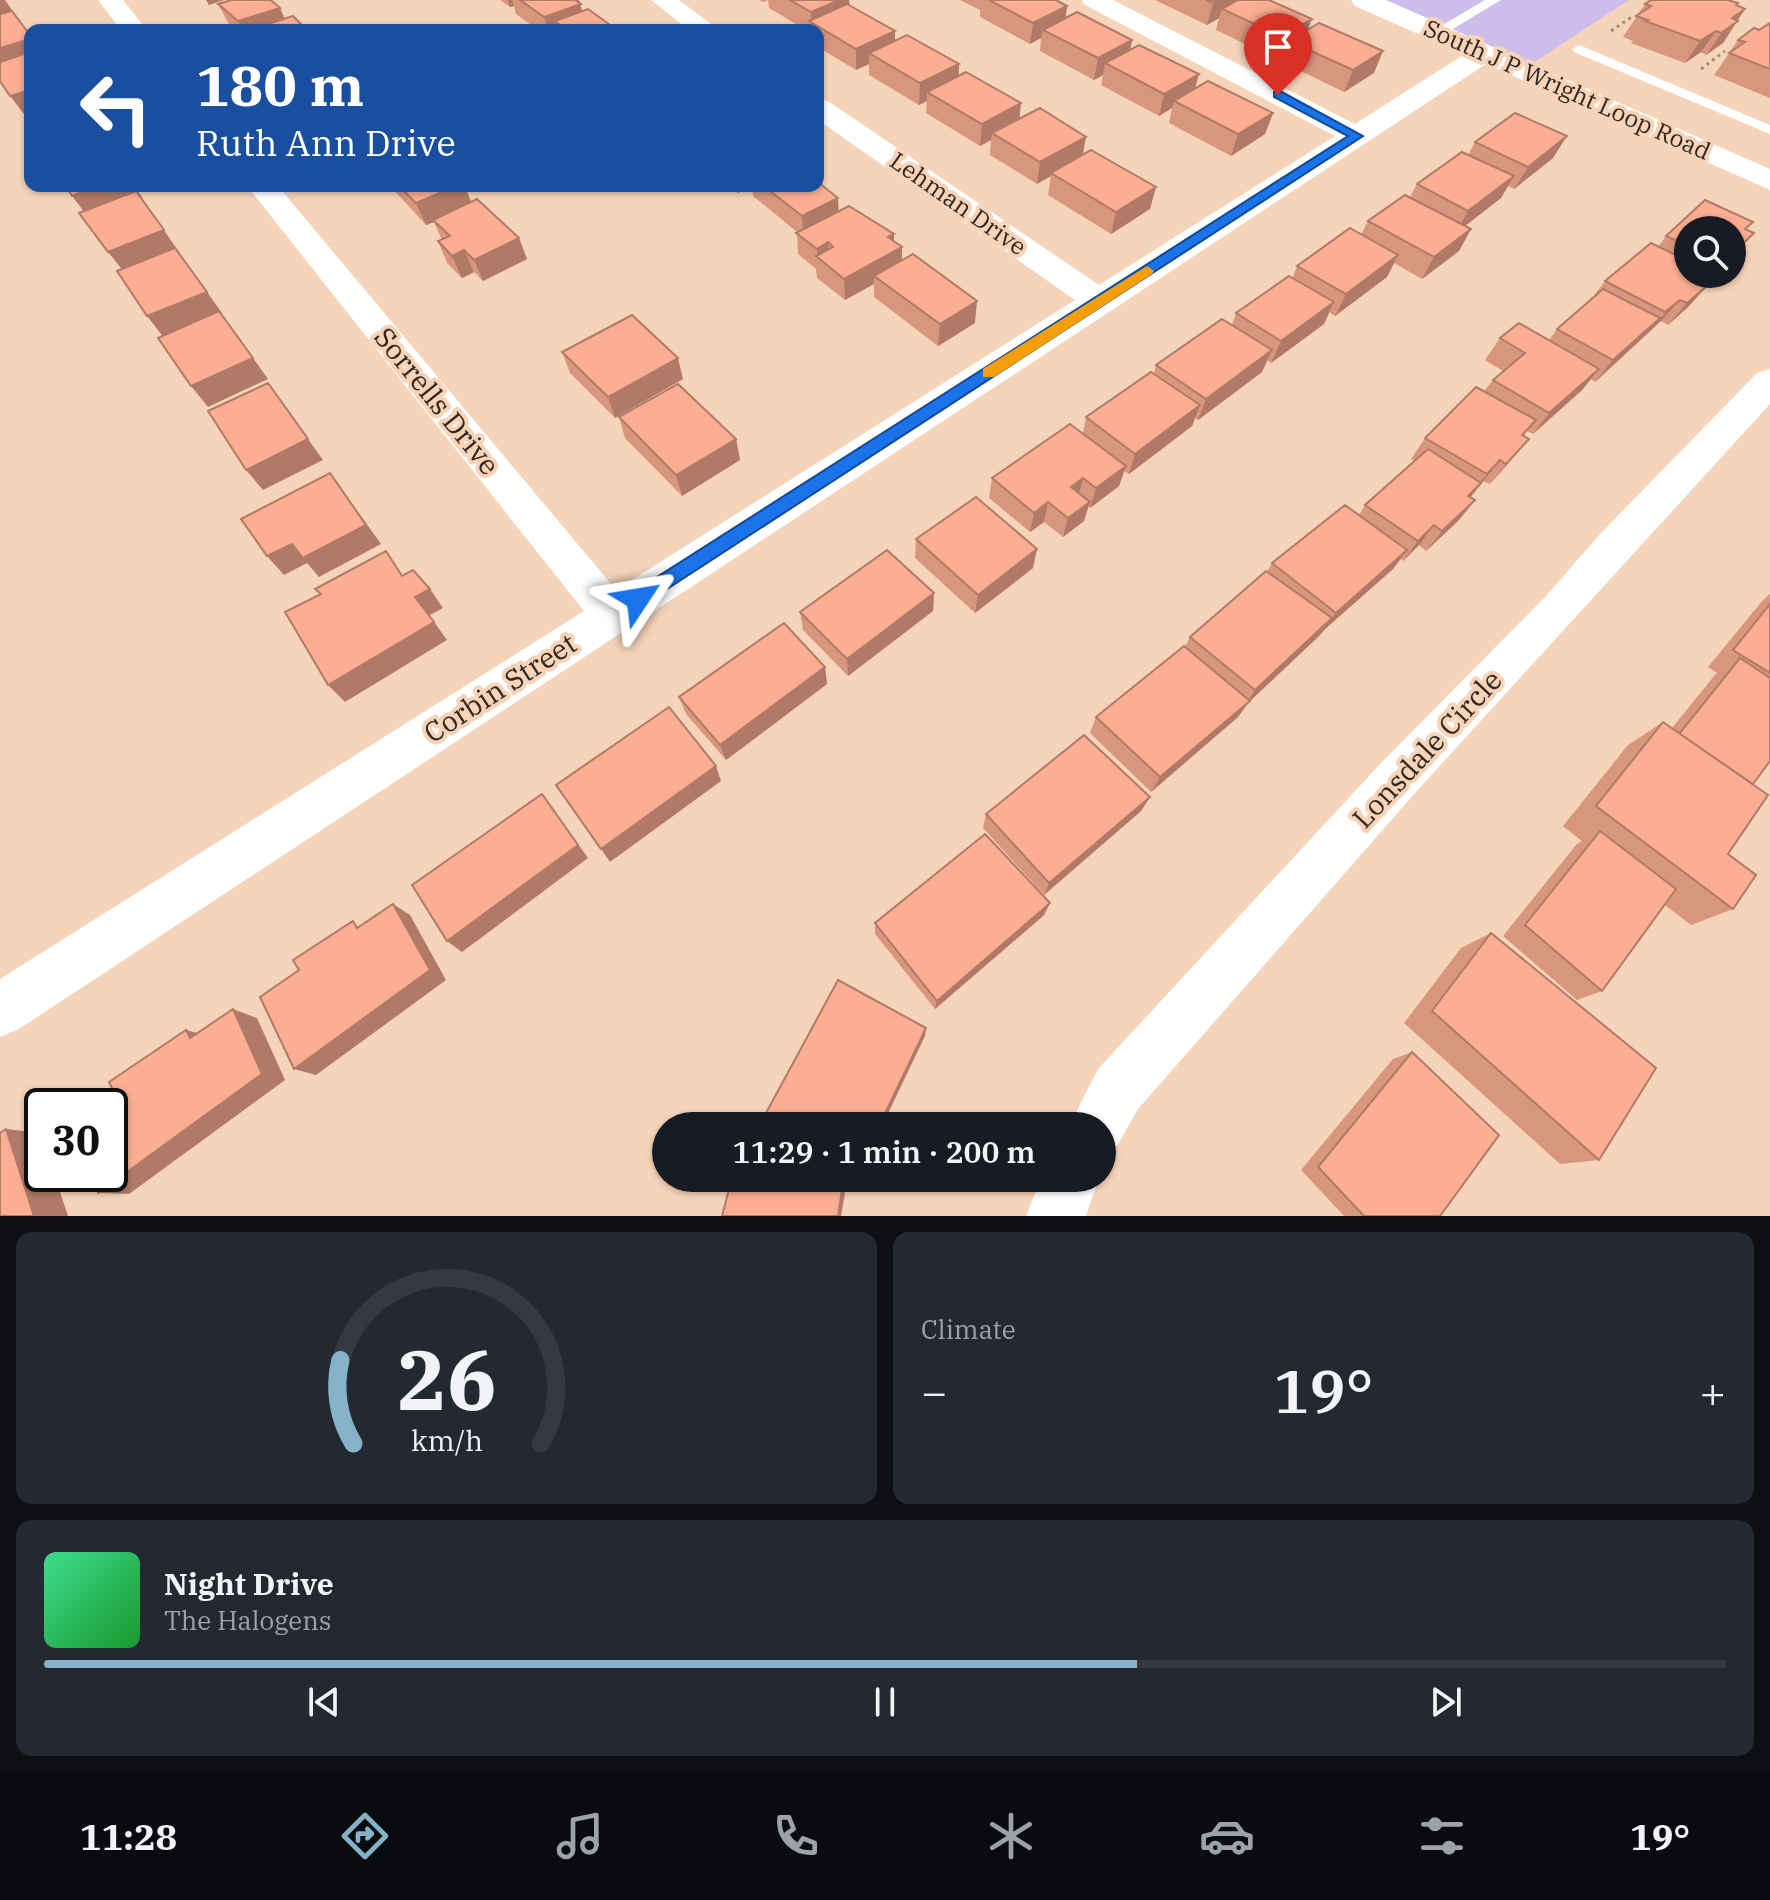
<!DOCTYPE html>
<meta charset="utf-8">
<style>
:root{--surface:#171b24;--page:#242831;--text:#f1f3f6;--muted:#9ea1a6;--line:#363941;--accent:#85b2c9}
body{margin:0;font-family:"IBM Plex Serif",serif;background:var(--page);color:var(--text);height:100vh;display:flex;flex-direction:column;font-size:30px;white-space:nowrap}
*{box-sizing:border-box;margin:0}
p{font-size:26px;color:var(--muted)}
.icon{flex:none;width:44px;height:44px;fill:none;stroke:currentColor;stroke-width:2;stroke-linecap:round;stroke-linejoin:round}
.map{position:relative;height:1216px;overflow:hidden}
.panel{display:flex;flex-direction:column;gap:16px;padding:16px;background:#0d0f14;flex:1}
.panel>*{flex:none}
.banner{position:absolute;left:24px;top:24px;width:800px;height:168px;border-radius:16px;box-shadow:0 2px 6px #0004;background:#1a4fa0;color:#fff;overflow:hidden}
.fabs{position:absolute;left:1674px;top:216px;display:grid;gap:16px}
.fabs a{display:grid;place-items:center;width:72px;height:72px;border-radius:50%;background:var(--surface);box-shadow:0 2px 6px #0004;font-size:40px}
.speed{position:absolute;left:24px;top:1088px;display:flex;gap:16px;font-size:40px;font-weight:700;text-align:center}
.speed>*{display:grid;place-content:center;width:104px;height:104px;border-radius:50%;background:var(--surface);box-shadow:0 2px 6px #0004;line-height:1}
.speed .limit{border:4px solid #111;border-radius:12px;background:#fff;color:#111}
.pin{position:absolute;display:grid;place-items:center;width:68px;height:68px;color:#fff;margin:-82px -34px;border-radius:50% 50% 50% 0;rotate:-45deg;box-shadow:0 0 8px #0007}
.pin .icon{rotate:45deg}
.me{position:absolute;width:88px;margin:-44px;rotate:57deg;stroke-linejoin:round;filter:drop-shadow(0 0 6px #0008)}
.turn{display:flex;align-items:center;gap:28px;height:168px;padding:0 40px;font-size:36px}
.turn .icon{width:104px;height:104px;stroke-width:2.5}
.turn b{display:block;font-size:56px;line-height:68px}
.big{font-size:60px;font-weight:600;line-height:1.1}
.panel .card{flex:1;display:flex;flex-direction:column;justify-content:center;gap:12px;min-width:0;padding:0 28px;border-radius:16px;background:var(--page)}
.panel .dial{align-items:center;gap:0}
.dial svg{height:208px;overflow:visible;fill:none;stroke:var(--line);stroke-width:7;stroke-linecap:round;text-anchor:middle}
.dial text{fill:var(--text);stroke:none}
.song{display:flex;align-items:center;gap:24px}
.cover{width:96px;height:96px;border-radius:12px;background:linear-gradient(135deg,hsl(150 70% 55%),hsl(130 70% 35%))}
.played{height:8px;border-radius:4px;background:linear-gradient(90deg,var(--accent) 65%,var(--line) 65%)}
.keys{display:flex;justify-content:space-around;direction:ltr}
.heat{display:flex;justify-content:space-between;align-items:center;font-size:44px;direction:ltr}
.panel .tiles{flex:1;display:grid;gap:16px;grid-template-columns:1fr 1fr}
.card:last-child{grid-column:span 2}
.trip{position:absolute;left:652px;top:1112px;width:464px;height:80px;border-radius:40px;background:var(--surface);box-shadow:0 2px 6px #0004;font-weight:600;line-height:80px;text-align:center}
.menu{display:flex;height:128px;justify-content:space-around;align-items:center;background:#090b0e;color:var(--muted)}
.menu .icon{width:56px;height:56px}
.menu .current{color:var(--accent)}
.menu b{font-size:36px;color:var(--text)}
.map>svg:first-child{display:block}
</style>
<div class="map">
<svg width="1770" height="1216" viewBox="0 0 1770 1216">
<rect width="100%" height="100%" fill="#f6d4ba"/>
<!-- green -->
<path fill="#ccbdeb" d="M1364,0H1629L1512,77L1483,54Z"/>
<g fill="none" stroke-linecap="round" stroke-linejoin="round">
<!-- path -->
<g stroke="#a58c79" stroke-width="3" stroke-dasharray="3 4" stroke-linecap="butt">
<path d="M1611,31L1633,16"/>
<path d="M1701,69L1725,51"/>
</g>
<!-- lane -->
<g fill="#fff" fill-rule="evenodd">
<path d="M1485,0H1501L1441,36L1429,33Z"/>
<path d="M1579,45L1770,125V134L1574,52L1572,49Z"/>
</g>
<!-- street -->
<g fill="#fff" fill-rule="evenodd">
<path d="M98,0H123L147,30H121Z"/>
<path d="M651,0H679L719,30H689Z"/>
<path d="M1082,0H1113L1355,124L1474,48H1492L1496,54L1492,60L19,1029L0,1037V979L584,611L247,186H278L616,590L1075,300L818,120V99L828,101L1099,285L1335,136L1085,5Z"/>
<path d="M1770,369V404L1415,793L1138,1109L1117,1146L1102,1152V1126H1069L1098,1069L1381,763L1546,596L1600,534L1757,373Z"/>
<path d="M1041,1178H1099L1086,1216H1026Z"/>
</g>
<!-- secondary -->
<path fill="#fff" fill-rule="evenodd" d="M1351,0H1386L1770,169V190L1355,6Z"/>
</g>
<!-- wall -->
<g fill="#d9967e">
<path d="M500,0H579L582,11L617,30H538L516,14L514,6L510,7Z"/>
<path d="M759,0H849L850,6L895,31V41L959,64V76L1020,118L1083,155L1150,209L1111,234L1048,195L1051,176L1037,184L990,155L991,140L980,146L926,113L927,101L919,105L869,75V64L856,70L818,47V30H806L769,8L768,0L763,2Z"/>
<path d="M960,0H1056L1067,6L1066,18L1132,40L1130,50L1195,89L1273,113L1265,134L1231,156L1169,123L1172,108L1159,116L1101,85L1103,75L1094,80L1040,51L1041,38L1030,44L980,17V10Z"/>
<path d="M1155,0H1269L1308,30L1374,73L1344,92L1282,62L1285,51L1274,58L1216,30L1219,18L1207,25Z"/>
<path d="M1738,3L1737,5V21L1723,43L1706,55L1701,52L1685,63L1631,43L1633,41L1623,37L1645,4Z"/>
<path d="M218,4L285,18L307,30H235L230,26Z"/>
<path d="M1770,23V98L1714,75L1738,40L1759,30Z"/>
<path d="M1475,142L1553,158L1514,189L1508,186L1501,198L1465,226L1471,229L1459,251L1422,279L1394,263L1387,277L1335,316L1329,312L1324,324L1271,363L1267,360L1262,372L1198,420L1195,418L1192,426L1129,474L1124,471L1119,486L1090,508L1088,506L1084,521L1063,537L1044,522L1030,532L989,498L992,478L1083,433L1086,417L1154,373L1156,365L1232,325L1236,313L1293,277L1297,266L1361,235L1368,221L1410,197L1417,184L1468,155Z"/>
<path d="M390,186H465L471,202L519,238L527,259L483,281L474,272L462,278L447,263L438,241L442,240L434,222L426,225Z"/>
<path d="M730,186H818L838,198V211L894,234V241L902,260L975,323L938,346L874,297V284L845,300L817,278L816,269L798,254L797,232L753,196L752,186L738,193Z"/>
<path d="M1705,200L1753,222L1746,229L1754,233L1732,257V230H1688V274H1715L1706,283L1708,285L1689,306L1668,325L1661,321L1595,382L1591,379L1582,390L1533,434L1527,431L1524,436L1529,439L1490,484L1483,481L1481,484L1470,497L1475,500L1459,520L1426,551L1419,545L1403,561L1401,559L1393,569L1325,629L1319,636L1248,703L1238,717L1151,792L1090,733L1096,717L1184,646L1185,647L1190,637L1267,572L1272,563L1345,505L1359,515L1365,505L1415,461L1411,459L1425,438L1476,387L1484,391L1493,380L1503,371L1485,360L1500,338L1519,323L1549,340L1557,329L1590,301L1605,281L1651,243L1658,247L1666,236Z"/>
<path d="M562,352L683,379L615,418L570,373Z"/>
<path d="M619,417L736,439L740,460L682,496L625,438Z"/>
<path d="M916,539L1033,568L975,613L915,558Z"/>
<path d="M934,593L933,611L848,676L803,630L800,612Z"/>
<path d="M1770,594V761L1753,784L1728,854L1733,909L1691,925L1665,905L1602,991L1577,1000L1503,936L1576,845L1582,841L1563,826L1628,745L1663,722L1672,728L1714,676L1717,673L1708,667L1763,600Z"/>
<path d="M825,667L827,684L726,760L686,714L679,697Z"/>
<path d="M1150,797L1141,811L1044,895L983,828L986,814Z"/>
<path d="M1050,903L1044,915L935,1009L875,934V923Z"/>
<path d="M1491,933L1599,1160L1560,1164L1404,1023L1461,948Z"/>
<path d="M1412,1052L1440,1216H1344L1301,1170L1393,1059Z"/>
</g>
<!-- shaded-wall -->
<g fill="#b07a67">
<path d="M0,0H5L16,16L0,21Z"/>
<path d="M206,0H224L209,5Z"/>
<path d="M508,0H512L514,6L510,7Z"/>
<path d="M572,0H579L586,25L555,21L557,30H548L544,17Z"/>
<path d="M839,0H849L850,17L811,22V12Z"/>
<path d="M1219,0H1239L1222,9L1219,18L1207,25L1213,3Z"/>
<path d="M1067,6L1064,27L1043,30L1041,38L1030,44L1033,23Z"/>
<path d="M280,8L290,30H243L238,21Z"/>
<path d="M1745,9L1723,43L1706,55L1732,18Z"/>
<path d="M1312,19L1304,40L1289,41L1285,51L1274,58L1281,36Z"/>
<path d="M895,31V52L869,53V64L856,70V49Z"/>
<path d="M1716,31L1701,52L1685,63L1700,41Z"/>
<path d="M30,39V65L0,74V48Z"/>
<path d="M1132,40L1128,61L1105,63L1103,75L1094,80L1098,58Z"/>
<path d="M1383,51L1374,73L1344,92L1353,70Z"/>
<path d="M959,64L958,85L927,92V101L919,105L920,83Z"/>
<path d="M1199,74L1193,96L1174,101L1172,108L1159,116L1164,94Z"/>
<path d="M30,90V117L27,118L10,96Z"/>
<path d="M1021,103L1019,125L992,133L991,140L980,146L982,124Z"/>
<path d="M1273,113L1265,134L1231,156L1238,134Z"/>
<path d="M1567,136L1553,158L1514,189L1528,167Z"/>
<path d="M1086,137L1082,159L1051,173V176L1037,184L1040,162Z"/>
<path d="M1514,176L1501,198L1456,233L1468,211Z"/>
<path d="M97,186H134L142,197H141L179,252L125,273L108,252L89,218L72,196Z"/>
<path d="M456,186H465L472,205L433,220L434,222L426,225L416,203Z"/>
<path d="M737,186H752L738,193Z"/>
<path d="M1156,187L1150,209L1111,234L1116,212Z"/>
<path d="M838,198L839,220L804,238L802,216Z"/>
<path d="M1471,229L1459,251L1422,279L1434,257Z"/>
<path d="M1754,233L1732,257V254Z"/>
<path d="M894,234V251L902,247V269L874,276V284L845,300L844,279L888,237Z"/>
<path d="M519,238L527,259L483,281L474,260Z"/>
<path d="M828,242L829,264L817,258V249Z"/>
<path d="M464,250L474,272L462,278L452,256Z"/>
<path d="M1398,255L1387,277L1335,316L1346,294Z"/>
<path d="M1708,285L1689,306L1668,325L1687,303Z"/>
<path d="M207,292L222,313L164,338L147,316Z"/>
<path d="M1680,300L1661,321L1595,382L1613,360Z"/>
<path d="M977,301L975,323L938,346L940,324Z"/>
<path d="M1334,302L1324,324L1271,363L1281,341Z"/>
<path d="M1272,350L1262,372L1198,420L1206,399Z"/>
<path d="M253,358L268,379L208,407L191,386Z"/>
<path d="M678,358L683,379L615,418L608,397Z"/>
<path d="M1599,369L1582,390L1533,434L1549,413Z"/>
<path d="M268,383L323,460L263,490L246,470Z"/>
<path d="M1200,405L1192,426L1129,474L1135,454Z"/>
<path d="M736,439L740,460L682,496L676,475Z"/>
<path d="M1529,439L1512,459L1490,484L1506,464Z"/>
<path d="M1500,460L1466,503L1468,496Z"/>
<path d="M1126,466L1119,486L1090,508L1096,488Z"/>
<path d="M330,473L381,544L319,577L307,563L284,575L267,556Z"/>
<path d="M1083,478L1078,498L1071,487Z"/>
<path d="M1475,500L1459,520L1426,551L1442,531Z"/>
<path d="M1048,502L1044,522L1030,532L1034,513Z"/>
<path d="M1090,502L1084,521L1063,537L1068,518Z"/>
<path d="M1434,525L1419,545L1403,561L1418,541Z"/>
<path d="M1037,549L1033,568L975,613L978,595Z"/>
<path d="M1407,550L1393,569L1325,629L1319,636L1248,703L1238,717L1151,792L1160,777L1246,704L1255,690L1330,621L1336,613Z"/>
<path d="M430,589L443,608L428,616L415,597Z"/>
<path d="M934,593L933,611L848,676L847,659Z"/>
<path d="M434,622L447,640L345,702L328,685Z"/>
<path d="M825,667L827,684L726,760L720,745Z"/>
<path d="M716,766L721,781L610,862L601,849Z"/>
<path d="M542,794L588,858L462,952L447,941Z"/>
<path d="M1150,797L1141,811L1044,895L1049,883Z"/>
<path d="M1050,903L1044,915L935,1009L937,1001Z"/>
<path d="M393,904L410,915L446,980L316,1075L294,1069Z"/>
<path d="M233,1009L257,1018L285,1080L129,1194L98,1193Z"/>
<path d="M926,1028L925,1036L882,1126H879Z"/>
<path d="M186,1030L212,1037L190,1038Z"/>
<path d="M6,1129L40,1133L42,1140V1174H54L68,1216H34Z"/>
<path d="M842,1190L845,1193L841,1216H838Z"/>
</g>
<!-- building -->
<g fill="#fcae93" stroke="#b07a67" stroke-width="2">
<path d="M231,0H271L280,8L238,21L218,4Z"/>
<path d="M520,0H575L581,4L544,17Z"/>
<path d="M790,0H839L811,12Z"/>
<path d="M989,0H1056L1067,6L1033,23Z"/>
<path d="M1206,0H1219L1213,3Z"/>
<path d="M1238,0H1269L1312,19L1281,36L1222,9Z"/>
<path d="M1651,0H1728L1738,3L1736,5L1745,9L1732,18L1738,21L1721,33L1716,31L1700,41L1645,21L1648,20L1636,16L1651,6L1645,4Z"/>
<path d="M847,4L895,31L856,49L809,21Z"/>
<path d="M588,9L617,30H566L555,21Z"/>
<path d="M12,11L30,35V39L0,48V14Z"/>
<path d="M1077,12L1132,40L1098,58L1043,30Z"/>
<path d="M293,16L307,30H250Z"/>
<path d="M1319,23L1383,51L1353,70L1289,41Z"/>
<path d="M1770,23V69L1729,53L1745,42L1738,40L1754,28L1759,30Z"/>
<path d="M907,35L959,64L920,83L869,53Z"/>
<path d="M1139,45L1199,74L1164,94L1105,63Z"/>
<path d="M30,52V90L10,96L0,81V62Z"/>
<path d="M966,72L1021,103L982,124L927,92Z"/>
<path d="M1208,81L1273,113L1238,134L1174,101Z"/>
<path d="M30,104V119L22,107Z"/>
<path d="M1040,108L1086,137L1040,162L992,133Z"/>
<path d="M1515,113L1567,136L1528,167L1475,142Z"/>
<path d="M1091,150L1156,187L1116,212L1051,173Z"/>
<path d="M1462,152L1514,176L1468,211L1417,184Z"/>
<path d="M818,182L838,198L802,216L764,186H818Z"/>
<path d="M66,186H97L72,196Z"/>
<path d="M399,186H456L416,203Z"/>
<path d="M136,191L164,230L108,252L79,213Z"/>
<path d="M1405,195L1471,229L1434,257L1368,221Z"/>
<path d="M477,199L519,238L474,260L464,250L452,256L438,241L450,236L433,220Z"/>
<path d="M1705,200L1753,222L1745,229L1754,233L1732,254V230H1688V246L1666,236Z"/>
<path d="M849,206L894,234L888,237L902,247L844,279L816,256L833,247L828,242L817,249L796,233Z"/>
<path d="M1350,228L1398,255L1346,294L1297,266Z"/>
<path d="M1651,243L1688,261V274H1707L1700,281L1708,285L1687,303L1680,300L1665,312L1605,281Z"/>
<path d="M175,248L207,292L147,316L117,271Z"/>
<path d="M913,254L977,301L940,324L874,276Z"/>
<path d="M1289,276L1334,302L1281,341L1236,313Z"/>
<path d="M1603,289L1660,318L1613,360L1557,329Z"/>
<path d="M219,311L253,358L191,386L158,338Z"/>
<path d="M632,315L678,358L608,397L562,352Z"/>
<path d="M1222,319L1272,350L1206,399L1156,365Z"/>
<path d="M1519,323L1599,369L1549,413L1493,380L1525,353L1500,338Z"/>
<path d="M1151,372L1200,405L1135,454L1086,417Z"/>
<path d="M268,383L308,439L246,470L208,411Z"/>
<path d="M678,384L736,439L676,475L619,417Z"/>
<path d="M1476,387L1536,420L1522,435L1529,439L1506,464L1500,460L1487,474L1425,438Z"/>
<path d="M1070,424L1126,466L1096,488L1083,478L1071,487L1090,502L1068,518L1048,502L1034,513L992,478Z"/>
<path d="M1428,449L1481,483L1468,496L1475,500L1442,531L1434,525L1418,541L1365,505Z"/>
<path d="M330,473L366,525L303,558L292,544L267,556L241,519Z"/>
<path d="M976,497L1037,549L978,595L916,539Z"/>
<path d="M1345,505L1407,550L1336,613L1272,563Z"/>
<path d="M887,550L934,593L847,659L800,612Z"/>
<path d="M386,551L402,576L413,570L430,589L415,597L434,622L328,685L285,612L321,594L315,589Z"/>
<path d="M1266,571L1332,618L1255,690L1190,637Z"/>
<path d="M1770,604V673L1733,650Z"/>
<path d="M784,623L825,667L720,745L679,697Z"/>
<path d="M1184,646L1250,701L1160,777L1096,717Z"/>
<path d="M1740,658L1770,678V761L1753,784L1679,734Z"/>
<path d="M669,707L716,766L601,849L556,785Z"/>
<path d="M1663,722L1768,795L1728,854L1756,875L1733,909L1596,806Z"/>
<path d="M1084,735L1150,797L1049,883L986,814Z"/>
<path d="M542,794L578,845L447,941L412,885Z"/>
<path d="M1600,831L1676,889L1602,991L1525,925Z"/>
<path d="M985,834L1050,903L937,1001L875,923Z"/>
<path d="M393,904L430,970L294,1069L260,997L299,970L293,960L353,921L357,928Z"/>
<path d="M1491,933L1656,1068L1599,1160L1432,1011Z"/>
<path d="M838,980L926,1028L879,1126H759Z"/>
<path d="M233,1009L262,1074L98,1193L91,1174H110V1106H90L113,1090L109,1082L186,1030L190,1038Z"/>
<path d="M1412,1052L1499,1135L1440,1216H1364L1318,1167Z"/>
<path d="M6,1129L34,1216H0V1133Z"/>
<path d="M732,1178H775L842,1190L838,1216H722Z"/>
<path d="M833,1178H854L850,1188Z"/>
</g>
<!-- route -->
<path fill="#1a73e8" stroke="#114b97" stroke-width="2" d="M1274,92H1282L1363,136L644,604H632L629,599L632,593L1348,136L1274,97Z"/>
<!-- slow -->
<path fill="#f59e0b" d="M1147,266L1154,271L1152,274L994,377H983V369Z"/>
<g text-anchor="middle" stroke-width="8" stroke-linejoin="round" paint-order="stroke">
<!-- far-street labels -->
<g font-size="24" fill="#33271d" stroke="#f6d4ba">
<text transform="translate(1567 90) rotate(24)" y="8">South J P Wright Loop Road</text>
<text transform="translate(958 204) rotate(35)" y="8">Lehman Drive</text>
</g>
<!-- street labels -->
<g font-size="28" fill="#33271d" stroke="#f6d4ba">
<text transform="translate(437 401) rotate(51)" y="10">Sorrells Drive</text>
<text transform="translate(500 688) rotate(-33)" y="10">Corbin Street</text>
<text transform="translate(1427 749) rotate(-47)" y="10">Lonsdale Circle</text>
</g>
</g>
</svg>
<div class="fabs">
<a><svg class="icon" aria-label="search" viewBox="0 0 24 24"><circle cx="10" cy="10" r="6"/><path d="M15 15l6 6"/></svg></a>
</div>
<div class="speed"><div class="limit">30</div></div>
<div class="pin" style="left:1278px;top:95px;background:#d93025"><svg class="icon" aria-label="arrive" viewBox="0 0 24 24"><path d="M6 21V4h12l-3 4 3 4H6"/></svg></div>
<svg class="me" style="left:638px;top:599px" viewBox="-20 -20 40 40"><path d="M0-17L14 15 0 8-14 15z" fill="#1a73e8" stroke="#fff" stroke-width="4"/></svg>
<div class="trip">11:29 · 1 min · 200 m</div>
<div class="banner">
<div class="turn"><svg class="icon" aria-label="left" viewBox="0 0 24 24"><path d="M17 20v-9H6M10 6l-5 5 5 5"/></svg><div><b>180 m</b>Ruth Ann Drive</div></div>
</div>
</div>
<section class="panel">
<div class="tiles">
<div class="card dial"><svg viewBox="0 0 100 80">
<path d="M14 69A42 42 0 1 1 86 69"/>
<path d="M14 69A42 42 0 0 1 9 37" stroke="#85b2c9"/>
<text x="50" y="56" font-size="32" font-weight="700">26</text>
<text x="50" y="72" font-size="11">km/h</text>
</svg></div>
<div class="card"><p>Climate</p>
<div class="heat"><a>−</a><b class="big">19°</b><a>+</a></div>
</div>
<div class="card">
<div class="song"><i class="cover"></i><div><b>Night Drive</b><p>The Halogens</p></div></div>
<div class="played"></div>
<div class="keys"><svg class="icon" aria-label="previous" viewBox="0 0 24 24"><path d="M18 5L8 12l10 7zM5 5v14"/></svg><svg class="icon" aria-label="pause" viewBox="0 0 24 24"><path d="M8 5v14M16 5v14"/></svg><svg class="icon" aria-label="next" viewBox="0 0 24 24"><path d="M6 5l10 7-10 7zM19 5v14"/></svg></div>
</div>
</div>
</section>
<nav class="menu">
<b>11:28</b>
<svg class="icon current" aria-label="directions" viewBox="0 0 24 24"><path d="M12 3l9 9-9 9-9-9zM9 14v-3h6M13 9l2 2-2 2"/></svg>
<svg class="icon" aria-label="music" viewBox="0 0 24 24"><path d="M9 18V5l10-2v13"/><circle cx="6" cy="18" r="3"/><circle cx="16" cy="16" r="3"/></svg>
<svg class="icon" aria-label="phone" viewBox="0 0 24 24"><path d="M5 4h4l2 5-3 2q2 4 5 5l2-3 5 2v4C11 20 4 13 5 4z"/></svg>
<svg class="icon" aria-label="climate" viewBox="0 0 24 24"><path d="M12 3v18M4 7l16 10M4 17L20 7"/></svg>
<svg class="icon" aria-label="car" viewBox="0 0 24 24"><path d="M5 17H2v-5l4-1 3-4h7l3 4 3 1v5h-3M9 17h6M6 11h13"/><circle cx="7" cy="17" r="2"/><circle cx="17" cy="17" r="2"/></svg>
<svg class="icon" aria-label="filters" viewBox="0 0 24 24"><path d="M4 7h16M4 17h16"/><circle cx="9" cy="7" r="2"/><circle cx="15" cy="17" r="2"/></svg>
<b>19°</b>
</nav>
